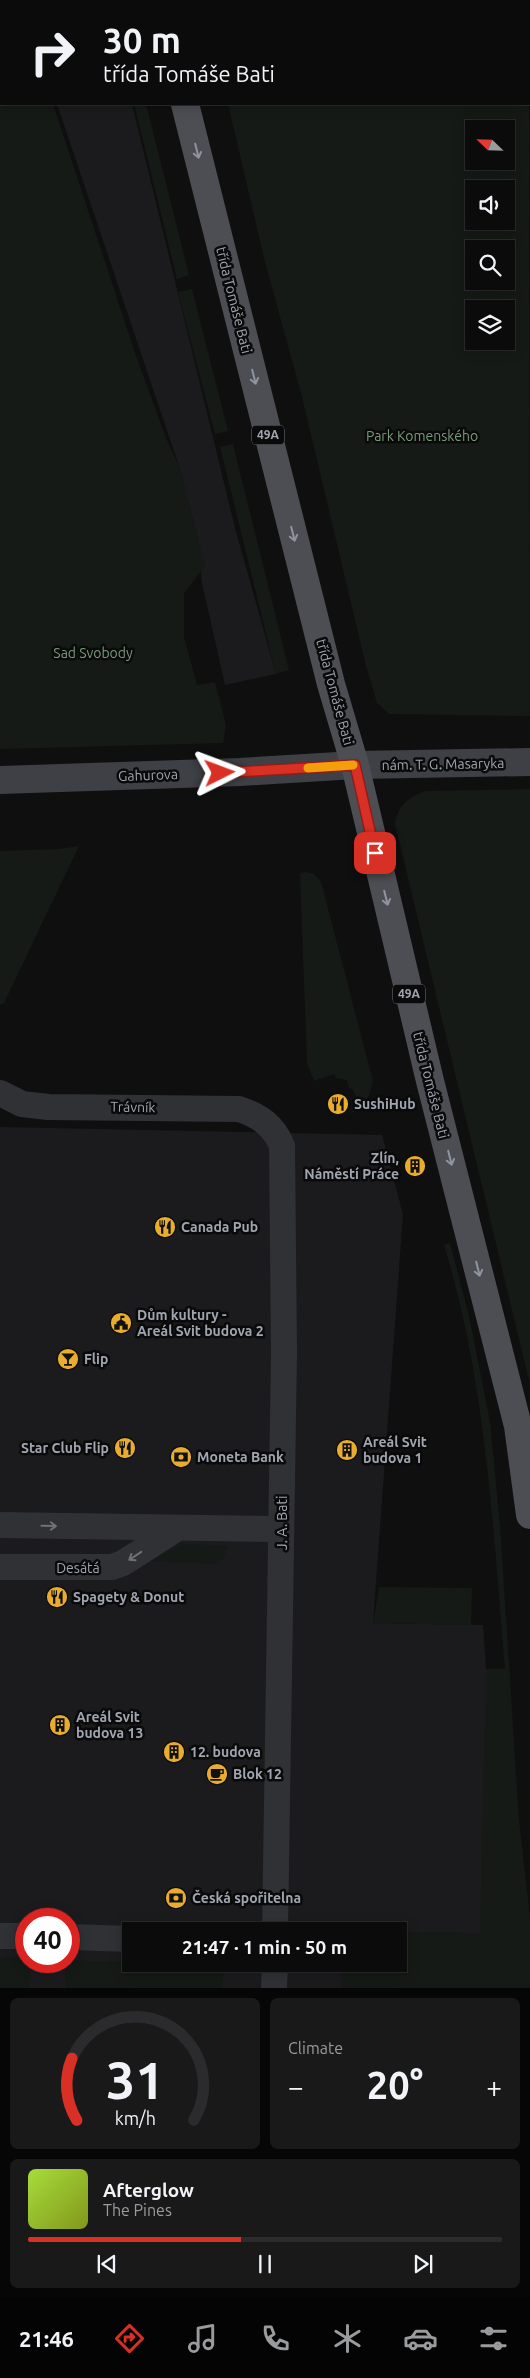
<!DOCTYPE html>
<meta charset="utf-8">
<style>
:root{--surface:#0b0b0c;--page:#19191a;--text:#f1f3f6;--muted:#9a9b9d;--line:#2b2b2d;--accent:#d93025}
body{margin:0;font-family:Ubuntu,sans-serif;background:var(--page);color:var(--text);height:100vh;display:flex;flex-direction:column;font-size:19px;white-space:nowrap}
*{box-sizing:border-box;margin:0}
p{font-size:16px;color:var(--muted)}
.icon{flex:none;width:28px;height:28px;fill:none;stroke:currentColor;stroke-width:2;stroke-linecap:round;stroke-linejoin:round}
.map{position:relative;height:1988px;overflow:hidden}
.sheet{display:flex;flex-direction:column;gap:10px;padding:10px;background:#060607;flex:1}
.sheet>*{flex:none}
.top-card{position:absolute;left:0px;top:0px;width:530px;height:105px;box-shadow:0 2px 12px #0003,0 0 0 1px var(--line);background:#0b0b0c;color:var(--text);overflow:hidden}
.needle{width:32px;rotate:293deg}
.tools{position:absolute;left:465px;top:120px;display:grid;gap:10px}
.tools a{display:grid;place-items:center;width:50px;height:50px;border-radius:0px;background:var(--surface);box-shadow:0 2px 12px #0003,0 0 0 1px var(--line);font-size:25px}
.speed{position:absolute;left:15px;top:1908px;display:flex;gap:10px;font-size:25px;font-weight:700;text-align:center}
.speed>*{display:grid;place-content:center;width:65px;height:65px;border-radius:50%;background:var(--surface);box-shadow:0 2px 12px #0003,0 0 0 1px var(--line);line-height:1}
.speed .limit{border:8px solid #d22;background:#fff;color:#111}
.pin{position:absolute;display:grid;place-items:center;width:42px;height:42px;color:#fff;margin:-21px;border-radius:10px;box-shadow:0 2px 8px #0006}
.me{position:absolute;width:55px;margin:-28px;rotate:87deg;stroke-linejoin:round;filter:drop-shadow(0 0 4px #0008)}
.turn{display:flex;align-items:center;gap:18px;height:105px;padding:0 20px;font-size:22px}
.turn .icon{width:65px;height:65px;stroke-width:2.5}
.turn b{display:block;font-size:35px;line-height:42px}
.big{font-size:38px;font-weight:700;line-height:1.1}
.sheet .tile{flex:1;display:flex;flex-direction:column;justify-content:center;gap:8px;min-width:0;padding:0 18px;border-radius:8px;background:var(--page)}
.sheet .dial{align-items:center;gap:0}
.dial svg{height:130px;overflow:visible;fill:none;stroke:var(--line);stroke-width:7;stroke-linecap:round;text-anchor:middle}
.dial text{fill:var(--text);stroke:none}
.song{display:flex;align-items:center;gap:15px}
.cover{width:60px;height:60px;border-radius:8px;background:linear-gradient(135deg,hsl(80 70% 55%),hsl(70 70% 35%))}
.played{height:5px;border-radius:2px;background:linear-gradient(90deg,var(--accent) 45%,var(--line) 45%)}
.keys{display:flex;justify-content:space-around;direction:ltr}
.heat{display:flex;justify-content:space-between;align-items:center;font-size:28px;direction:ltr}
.sheet .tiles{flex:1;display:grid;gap:10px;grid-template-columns:1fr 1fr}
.tile:last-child{grid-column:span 2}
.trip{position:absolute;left:122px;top:1922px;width:285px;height:50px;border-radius:0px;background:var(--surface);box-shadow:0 2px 12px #0003,0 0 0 1px var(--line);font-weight:700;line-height:50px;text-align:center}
.tabs{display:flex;height:80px;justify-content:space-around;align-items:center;background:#040405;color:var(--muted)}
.tabs .icon{width:35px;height:35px}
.tabs .on{color:var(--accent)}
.tabs b{font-size:22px;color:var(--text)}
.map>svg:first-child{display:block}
</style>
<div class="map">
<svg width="530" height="1988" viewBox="0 0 530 1988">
<rect width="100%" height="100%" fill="#0f0f10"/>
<!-- built -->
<g fill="#1b1b1d" fill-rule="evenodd">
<path d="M57,104H132L235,528L276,674L225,685L202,583L198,539L179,466Z"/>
<path d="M0,1127L382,1135L403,1214L373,1623L483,1625L507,1964L462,1988H0ZM26,1919H69V1961H26ZM131,1931H399V1964H131Z"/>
</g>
<!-- green -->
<g fill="#151a16" fill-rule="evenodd">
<path d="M201,0H522L525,1H202Z"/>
<path d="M529,3L530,716L389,714L377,703L366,666L302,397L265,262L228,104H529ZM474,129H506V161H474ZM474,189H506V221H474ZM474,249H506V281H474ZM474,309H506V341H474Z"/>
<path d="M0,10L1,104H53L136,356L166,438L179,466L205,566L184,593V637L197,685L215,682L226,725L223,743L0,749Z"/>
<path d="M134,104H146L189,275L177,279Z"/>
<path d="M192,289L228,431L215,434L178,292Z"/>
<path d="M233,444L289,670L276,674L220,447Z"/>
<path d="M530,789V1385L395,824C397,806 409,796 426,791Z"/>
<path d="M79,846L4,1003L0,1005V851L60,849Z"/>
<path d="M305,872L314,874L321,882L373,1081C370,1095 366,1106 353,1113L351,1108L355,1105L356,1097L353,1090L349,1088L347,1080L336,1078L334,1074L314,1081L307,1063L300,873Z"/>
<path d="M450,1243L469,1316L490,1422L500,1525L519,1820L530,1917V1988H342L341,1964H399V1932L480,1933L486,1669H505C493,1527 486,1382 444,1245Z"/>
<path d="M187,1544L228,1546L224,1558L215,1564L151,1561L174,1548Z"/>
<path d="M379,1587L472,1588L471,1625L373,1623Z"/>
<path d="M0,1957H26V1961H30V1988H0Z"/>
<path d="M69,1960L223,1966L222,1988H65V1961Z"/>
</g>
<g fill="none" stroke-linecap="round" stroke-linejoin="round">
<!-- street -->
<g stroke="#303135" stroke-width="26">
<path d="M0,1093L22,1104L48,1107L239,1109C260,1116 274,1126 282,1146L284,1353L275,1931"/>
<path d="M0,1525L280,1529"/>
<path d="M0,1567H112L123,1563L176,1529"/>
<path d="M0,1936H26"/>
<path d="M69,1937L131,1939"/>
<path d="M274,1988L275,1964"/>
</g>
<!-- secondary -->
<path stroke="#3e4045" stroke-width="28" d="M0,780L240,772L355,765L530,762"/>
<!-- primary -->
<g stroke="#4c4e54" stroke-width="28">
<path d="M159,0V1"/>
<path d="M185,104L331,684L355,765L430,1081L518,1426L530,1515"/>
</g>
</g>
<!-- one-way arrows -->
<defs><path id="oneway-shaft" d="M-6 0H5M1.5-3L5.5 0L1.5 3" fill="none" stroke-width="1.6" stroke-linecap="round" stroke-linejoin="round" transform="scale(1.25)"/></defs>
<g stroke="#8f949e">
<use href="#oneway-shaft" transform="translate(197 151) rotate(76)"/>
<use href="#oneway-shaft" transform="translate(254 377) rotate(76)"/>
<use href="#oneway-shaft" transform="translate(293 534) rotate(76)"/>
<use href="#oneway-shaft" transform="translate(386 898) rotate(76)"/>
<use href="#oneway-shaft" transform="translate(450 1158) rotate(76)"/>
<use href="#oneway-shaft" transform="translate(478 1269) rotate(76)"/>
</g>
<g stroke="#6e7179">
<use href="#oneway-shaft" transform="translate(49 1526) rotate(1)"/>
<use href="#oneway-shaft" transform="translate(135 1556) rotate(146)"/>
</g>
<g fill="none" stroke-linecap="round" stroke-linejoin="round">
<!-- route casing -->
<g stroke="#8d1f18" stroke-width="12">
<path id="route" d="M220,773L355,765L375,853"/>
</g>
<!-- route -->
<use href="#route" stroke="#d93025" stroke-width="9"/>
<!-- slow -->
<path stroke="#f59e0b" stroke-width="9" d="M308,768L353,765"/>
</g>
<!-- icons -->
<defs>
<g id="restaurant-disc" transform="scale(1.125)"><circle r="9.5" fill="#e8ac2f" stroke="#0a0a0b"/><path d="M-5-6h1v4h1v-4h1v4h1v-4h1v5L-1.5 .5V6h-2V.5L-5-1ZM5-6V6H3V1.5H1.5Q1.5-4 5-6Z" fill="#111"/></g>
<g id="building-disc" transform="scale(1.125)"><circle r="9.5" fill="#e8ac2f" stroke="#0a0a0b"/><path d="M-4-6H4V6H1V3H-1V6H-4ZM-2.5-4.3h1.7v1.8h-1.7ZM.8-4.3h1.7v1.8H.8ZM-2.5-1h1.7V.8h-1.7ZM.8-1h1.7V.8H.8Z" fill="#111"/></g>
<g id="civic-disc" transform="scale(1.125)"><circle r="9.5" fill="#e8ac2f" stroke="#0a0a0b"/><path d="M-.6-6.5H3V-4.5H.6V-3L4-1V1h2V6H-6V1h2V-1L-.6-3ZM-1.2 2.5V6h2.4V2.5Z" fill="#111"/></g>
<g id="bar-disc" transform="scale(1.125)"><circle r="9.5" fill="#e8ac2f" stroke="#0a0a0b"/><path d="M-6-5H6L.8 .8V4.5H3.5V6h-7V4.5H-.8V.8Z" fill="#111"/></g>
<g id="bank-disc" transform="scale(1.125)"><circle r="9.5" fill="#e8ac2f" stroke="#0a0a0b"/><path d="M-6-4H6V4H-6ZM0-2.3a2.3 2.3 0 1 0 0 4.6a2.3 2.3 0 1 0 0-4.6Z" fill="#111"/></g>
<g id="cafe-disc" transform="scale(1.125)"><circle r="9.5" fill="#e8ac2f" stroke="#0a0a0b"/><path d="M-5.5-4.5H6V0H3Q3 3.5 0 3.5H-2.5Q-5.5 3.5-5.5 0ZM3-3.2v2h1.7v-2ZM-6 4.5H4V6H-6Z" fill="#111"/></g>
</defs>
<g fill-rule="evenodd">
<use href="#restaurant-disc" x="338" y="1104"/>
<use href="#building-disc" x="415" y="1166"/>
<use href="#restaurant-disc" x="165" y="1227"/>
<use href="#civic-disc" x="121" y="1323"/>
<use href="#bar-disc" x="68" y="1359"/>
<use href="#restaurant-disc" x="125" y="1448"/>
<use href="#building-disc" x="347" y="1450"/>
<use href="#bank-disc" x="181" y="1457"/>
<use href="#restaurant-disc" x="57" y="1597"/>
<use href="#building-disc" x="60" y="1725"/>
<use href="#building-disc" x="174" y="1752"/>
<use href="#cafe-disc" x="217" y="1774"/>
<use href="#bank-disc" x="176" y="1898"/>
</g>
<g text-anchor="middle" stroke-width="5" stroke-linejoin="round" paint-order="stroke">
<!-- shield labels -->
<g fill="#0a0a0b" stroke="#73767e" stroke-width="1">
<rect x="252" y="425.5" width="32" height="19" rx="4"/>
<rect x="393" y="984.5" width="32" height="19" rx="4"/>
</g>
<g font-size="12" font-weight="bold" fill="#a0a5b0">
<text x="268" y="439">49A</text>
<text x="409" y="998">49A</text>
</g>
<!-- street labels -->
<g font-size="14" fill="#a0a5b0" stroke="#0a0a0b">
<text transform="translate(234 300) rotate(76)" y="5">třída Tomáše Bati</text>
<text transform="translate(335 692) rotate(75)" y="5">třída Tomáše Bati</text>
<text transform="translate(443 764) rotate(-1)" y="5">nám. T. G. Masaryka</text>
<text transform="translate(148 775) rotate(-2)" y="5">Gahurova</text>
<text transform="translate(431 1085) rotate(76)" y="5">třída Tomáše Bati</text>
<text transform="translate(133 1107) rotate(1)" y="5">Trávník</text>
<text transform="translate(282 1523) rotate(-90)" y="5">J. A. Bati</text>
<text x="78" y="1573">Desátá</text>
</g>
<!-- park labels -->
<g font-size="14" fill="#789b7a" stroke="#0a0a0b">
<text x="422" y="441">Park Komenského</text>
<text x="93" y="658">Sad Svobody</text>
</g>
<!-- poi labels -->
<g font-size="14" font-weight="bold" fill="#a0a5b0" stroke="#0a0a0b" text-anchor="start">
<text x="354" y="1109">SushiHub</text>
<text x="399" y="1163" text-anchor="end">Zlín,<tspan x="399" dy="16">Náměstí Práce</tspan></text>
<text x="181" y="1232">Canada Pub</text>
<text x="137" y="1320">Dům kultury -<tspan x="137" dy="16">Areál Svit budova 2</tspan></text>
<text x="84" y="1364">Flip</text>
<text x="363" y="1447">Areál Svit<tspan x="363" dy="16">budova 1</tspan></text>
<text x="109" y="1453" text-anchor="end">Star Club Flip</text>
<text x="197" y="1462">Moneta Bank</text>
<text x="73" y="1602">Spagety &amp; Donut</text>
<text x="76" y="1722">Areál Svit<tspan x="76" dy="16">budova 13</tspan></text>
<text x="190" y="1757">12. budova</text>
<text x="233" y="1779">Blok 12</text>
<text x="192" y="1903">Česká spořitelna</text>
</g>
</g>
</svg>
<div class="tools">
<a><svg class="needle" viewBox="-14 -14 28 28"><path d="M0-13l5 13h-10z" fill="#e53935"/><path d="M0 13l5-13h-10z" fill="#9a9b9d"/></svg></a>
<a><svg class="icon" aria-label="sound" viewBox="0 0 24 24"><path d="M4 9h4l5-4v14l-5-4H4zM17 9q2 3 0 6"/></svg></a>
<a><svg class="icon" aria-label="search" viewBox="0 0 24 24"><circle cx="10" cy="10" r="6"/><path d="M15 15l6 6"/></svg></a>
<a><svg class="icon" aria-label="layers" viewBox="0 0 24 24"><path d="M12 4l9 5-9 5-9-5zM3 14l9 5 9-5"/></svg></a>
</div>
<div class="speed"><div class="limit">40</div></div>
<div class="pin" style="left:375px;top:853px;background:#d93025"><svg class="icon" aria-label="arrive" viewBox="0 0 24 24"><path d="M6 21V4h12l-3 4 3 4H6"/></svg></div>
<svg class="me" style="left:220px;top:773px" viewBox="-20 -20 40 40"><path d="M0-17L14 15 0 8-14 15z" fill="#d93025" stroke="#fff" stroke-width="4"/></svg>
<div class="trip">21:47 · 1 min · 50 m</div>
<div class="top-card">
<div class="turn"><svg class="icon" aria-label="right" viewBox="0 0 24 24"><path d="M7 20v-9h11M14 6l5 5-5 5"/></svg><div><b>30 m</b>třída Tomáše Bati</div></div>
</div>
</div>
<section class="sheet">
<div class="tiles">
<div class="tile dial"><svg viewBox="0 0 100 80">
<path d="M14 69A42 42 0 1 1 86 69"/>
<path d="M14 69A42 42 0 0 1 11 31" stroke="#d93025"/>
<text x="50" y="56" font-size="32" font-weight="700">31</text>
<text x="50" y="72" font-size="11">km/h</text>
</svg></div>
<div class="tile"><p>Climate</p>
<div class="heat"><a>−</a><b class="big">20°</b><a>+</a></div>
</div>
<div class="tile">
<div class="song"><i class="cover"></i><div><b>Afterglow</b><p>The Pines</p></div></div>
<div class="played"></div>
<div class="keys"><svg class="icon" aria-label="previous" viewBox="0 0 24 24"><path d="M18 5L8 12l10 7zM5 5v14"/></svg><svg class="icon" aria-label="pause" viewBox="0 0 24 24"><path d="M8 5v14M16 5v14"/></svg><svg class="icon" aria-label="next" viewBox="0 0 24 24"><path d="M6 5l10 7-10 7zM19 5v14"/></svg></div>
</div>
</div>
</section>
<nav class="tabs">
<b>21:46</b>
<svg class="icon on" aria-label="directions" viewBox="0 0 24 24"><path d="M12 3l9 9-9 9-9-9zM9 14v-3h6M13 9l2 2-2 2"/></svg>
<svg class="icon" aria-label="music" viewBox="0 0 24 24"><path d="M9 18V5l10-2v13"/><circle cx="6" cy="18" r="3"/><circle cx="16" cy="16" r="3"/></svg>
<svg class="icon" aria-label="phone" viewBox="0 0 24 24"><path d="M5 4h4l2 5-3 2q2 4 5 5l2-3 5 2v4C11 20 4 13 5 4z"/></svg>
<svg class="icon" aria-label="climate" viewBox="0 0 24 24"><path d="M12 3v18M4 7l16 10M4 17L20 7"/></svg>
<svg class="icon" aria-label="car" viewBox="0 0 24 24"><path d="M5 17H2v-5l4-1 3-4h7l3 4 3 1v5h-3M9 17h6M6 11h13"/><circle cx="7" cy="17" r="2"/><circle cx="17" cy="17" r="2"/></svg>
<svg class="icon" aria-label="filters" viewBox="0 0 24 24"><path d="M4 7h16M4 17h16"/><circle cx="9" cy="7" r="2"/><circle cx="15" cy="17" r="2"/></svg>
</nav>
